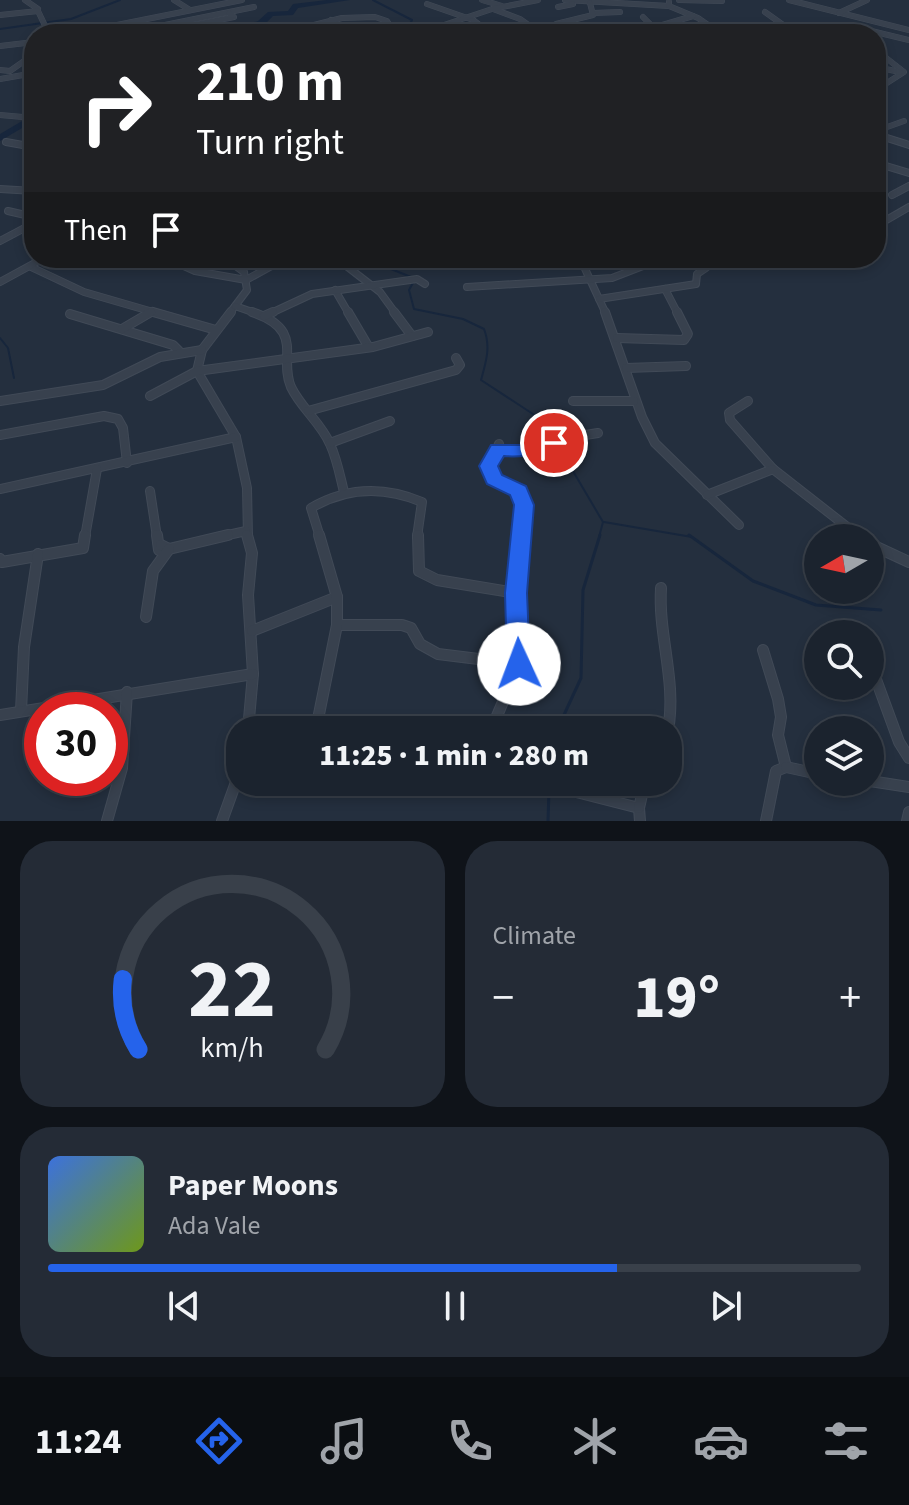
<!DOCTYPE html>
<meta charset="utf-8">
<style>
:root{--surface:#1b232e;--page:#242b36;--text:#f1f3f6;--muted:#a0a4aa;--line:#39404a;--accent:#2563eb}
body{margin:0;font-family:"Source Sans 3",sans-serif;background:var(--page);color:var(--text);height:100vh;display:flex;flex-direction:column;font-size:30px;white-space:nowrap}
*{box-sizing:border-box;margin:0}
p{font-size:26px;color:var(--muted)}
.icon{flex:none;width:44px;height:44px;fill:none;stroke:currentColor;stroke-width:2;stroke-linecap:round;stroke-linejoin:round}
.map{position:relative;height:821px;overflow:hidden}
.drawer{display:flex;flex-direction:column;gap:20px;padding:20px;background:#0f1319;flex:1}
.drawer>*{flex:none}
.hud{position:absolute;left:24px;top:24px;width:862px;height:244px;border-radius:32px;box-shadow:0 4px 12px #0003,0 0 0 2px var(--line);background:#202124;color:#fff;overflow:hidden}
.needle{width:52px;rotate:261deg}
.fabs{position:absolute;left:804px;top:524px;display:grid;gap:16px}
.fabs a{display:grid;place-items:center;width:80px;height:80px;border-radius:50%;background:var(--surface);box-shadow:0 4px 12px #0003,0 0 0 2px var(--line);font-size:40px}
.speed{position:absolute;left:24px;top:692px;display:flex;gap:16px;font-size:40px;font-weight:700;text-align:center}
.speed>*{display:grid;place-content:center;width:104px;height:104px;border-radius:50%;background:var(--surface);box-shadow:0 4px 12px #0003,0 0 0 2px var(--line);line-height:1}
.speed .limit{border:12px solid #d22;background:#fff;color:#111}
.pin{position:absolute;display:grid;place-items:center;width:68px;height:68px;color:#fff;margin:-34px;border:4px solid #fff;border-radius:50%;box-shadow:0 2px 8px #0007}
.me{position:absolute;width:88px;margin:-44px;rotate:358deg;stroke-linejoin:round;filter:drop-shadow(0 0 6px #0008)}
.turn{display:flex;align-items:center;gap:28px;height:168px;padding:0 40px;font-size:36px}
.turn .icon{width:104px;height:104px;stroke-width:2.5}
.turn b{display:block;font-size:56px;line-height:68px}
.then{display:flex;align-items:center;height:76px;padding:0 40px;background:#0003;gap:16px;font-size:30px}
.big{font-size:60px;font-weight:800;line-height:1.1}
.drawer .tile{flex:1;display:flex;flex-direction:column;justify-content:center;gap:12px;min-width:0;padding:0 28px;border-radius:32px;background:var(--page)}
.drawer .dial{align-items:center;gap:0}
.dial svg{height:208px;overflow:visible;fill:none;stroke:var(--line);stroke-width:7;stroke-linecap:round;text-anchor:middle}
.dial text{fill:var(--text);stroke:none}
.song{display:flex;align-items:center;gap:24px}
.cover{width:96px;height:96px;border-radius:12px;background:linear-gradient(135deg,hsl(220 70% 55%),hsl(80 70% 35%))}
.played{height:8px;border-radius:4px;background:linear-gradient(90deg,var(--accent) 70%,var(--line) 70%)}
.keys{display:flex;justify-content:space-around;direction:ltr}
.heat{display:flex;justify-content:space-between;align-items:center;font-size:44px;direction:ltr}
.drawer .tiles{flex:1;display:grid;gap:20px;grid-template-columns:1fr 1fr}
.tile:last-child{grid-column:span 2}
.trip{position:absolute;left:226px;top:716px;width:456px;height:80px;border-radius:32px;background:var(--surface);box-shadow:0 4px 12px #0003,0 0 0 2px var(--line);font-weight:800;line-height:80px;text-align:center}
.dock{display:flex;height:128px;justify-content:space-around;align-items:center;background:#0b0e12;color:var(--muted)}
.dock .icon{width:56px;height:56px}
.dock .current{color:var(--accent)}
.dock b{font-size:36px;color:var(--text)}
.map>svg:first-child{display:block}
</style>
<div class="map">
<svg width="909" height="821" viewBox="0 0 909 821">
<rect width="100%" height="100%" fill="#242f3e"/>
<g fill="none" stroke-linecap="round" stroke-linejoin="round">
<!-- stream-far1 -->
<g stroke="#17263c" stroke-width="2">
<path d="M373,0L412,20L409,26L422,31"/>
<path d="M261,23L273,26L278,33"/>
<path d="M0,29L71,19L120,0"/>
<path d="M379,258L386,267L411,277"/>
<path d="M414,281L409,290L414,309L463,319L484,329C491,347 486,362 481,380L536,416L551,436"/>
<path d="M0,338L8,348L14,378"/>
<path d="M557,444L603,522L599,537"/>
<path d="M604,522L692,537"/>
</g>
<!-- stream -->
<g stroke="#17263c" stroke-width="3">
<path d="M689,535L753,581L816,605L881,610"/>
<path d="M557,730L581,678L583,590L600,535"/>
<path d="M548,821L549,790"/>
</g>
<!-- river -->
<g fill="#17263c" fill-rule="evenodd">
<path d="M327,0H350L298,8L293,15L273,16L264,25L226,34H212L258,21L268,12L288,11L293,4Z"/>
<path d="M34,114V121L0,141V134Z"/>
</g>
<!-- minor-far3 casing -->
<g stroke="#414a57" stroke-width="6">
<g id="minor-far3">
<path d="M25,0L38,9"/>
<path d="M174,0L190,10"/>
<path d="M482,0L502,6"/>
<path d="M565,0L669,6"/>
<path d="M679,0L722,1"/>
<path d="M789,0L909,30"/>
<path d="M669,2V6L698,18L721,34"/>
<path d="M427,4L473,20L486,30L504,29"/>
<path d="M558,7L573,4"/>
<path d="M493,9L520,19L541,34"/>
<path d="M765,12L786,27"/>
<path d="M593,13L620,12"/>
<path d="M839,13L867,0"/>
<path d="M0,15L38,11L49,34"/>
<path d="M643,17L652,26"/>
<path d="M331,20L356,34"/>
<path d="M556,24L593,15L590,3"/>
<path d="M160,26L254,7"/>
<path d="M607,27L613,31L659,26"/>
<path d="M749,30L859,28L909,40"/>
<path d="M164,31L234,17L229,13"/>
<path d="M72,34L242,0"/>
<path d="M278,34L342,18L375,17L387,21L392,29"/>
<path d="M329,34L344,29"/>
<path d="M417,34L492,9L538,0"/>
<path d="M676,34L659,26L693,16"/>
<path d="M0,46L34,42"/>
<path d="M876,50L904,72L876,90"/>
<path d="M876,67L900,72"/>
<path d="M0,70L10,71L34,54L33,42"/>
<path d="M0,79L23,75"/>
<path d="M0,115L34,118"/>
<path d="M876,131L904,121"/>
<path d="M876,134L890,139"/>
</g>
</g>
<!-- minor-far2 casing -->
<g stroke="#414a57" stroke-width="8">
<g id="minor-far2">
<path d="M884,137L909,145"/>
<path d="M6,142L34,147"/>
<path d="M876,163L909,173"/>
<path d="M0,189L34,191"/>
<path d="M892,195L909,186"/>
<path d="M8,211L34,217"/>
<path d="M876,226L909,207"/>
<path d="M0,241L34,223"/>
<path d="M166,258L195,271L246,280L286,258"/>
<path d="M225,258L244,272L247,290L229,314"/>
<path d="M336,258L380,292L396,314"/>
<path d="M580,258L606,314"/>
<path d="M31,267L84,292L160,314"/>
<path d="M0,282L44,258"/>
<path d="M467,287L612,278L656,261L654,258"/>
<path d="M665,289L678,314"/>
<path d="M335,290L349,314"/>
<path d="M599,299L696,284L697,274L706,268"/>
<path d="M235,306L258,314"/>
<path d="M147,314L152,311"/>
<path d="M269,314L312,294L417,279L425,284"/>
</g>
</g>
<!-- minor-far1 casing -->
<g stroke="#414a57" stroke-width="10">
<g id="minor-far1">
<path d="M153,312L216,330"/>
<path d="M231,312L202,350L197,371L236,437L247,488L248,537"/>
<path d="M252,312C306,330 278,357 291,387C301,408 321,423 330,444C337,459 340,476 344,492"/>
<path d="M348,312L368,346"/>
<path d="M394,312L412,336"/>
<path d="M605,312L642,417L655,443L739,525"/>
<path d="M70,314L173,345L179,351"/>
<path d="M264,316L273,312"/>
<path d="M122,329L151,312"/>
<path d="M617,338L684,340L688,334L677,312"/>
<path d="M626,368L686,366"/>
<path d="M150,396L197,371L373,347L428,332"/>
<path d="M0,401L103,385L160,357L202,350"/>
<path d="M573,401H634"/>
<path d="M748,401L729,413L730,420L773,469"/>
<path d="M308,411L456,370L460,365L456,358"/>
<path d="M0,435L104,416L118,419L123,428L127,463"/>
<path d="M330,443L390,421"/>
<path d="M499,444L488,471L494,480L519,491L524,505L521,537"/>
<path d="M498,450L528,452L541,442L598,433"/>
<path d="M0,489L236,437"/>
<path d="M150,491L157,537"/>
<path d="M707,495L773,469L860,537"/>
<path d="M85,537L97,469"/>
<path d="M219,537L246,531"/>
<path d="M320,537L311,508C347,487 384,486 422,502L417,537"/>
</g>
</g>
<!-- minor casing -->
<g stroke="#414a57" stroke-width="12">
<g id="minor">
<path d="M157,535L159,550"/>
<path d="M247,535L252,553L248,595L253,674L248,730"/>
<path d="M418,535L419,571L437,580L516,593"/>
<path d="M857,535L861,538"/>
<path d="M870,544L909,562"/>
<path d="M161,545L169,549L228,535"/>
<path d="M0,559L2,562L83,548L85,535"/>
<path d="M661,588C658,636 677,682 668,730"/>
<path d="M146,617L153,571L169,549"/>
<path d="M337,625H402L411,628L420,644L438,654L519,664"/>
<path d="M252,631L337,597"/>
<path d="M763,650L778,699L781,717L778,735L786,767L776,771L766,821"/>
<path d="M870,663L899,742L909,758"/>
<path d="M21,711L24,647L38,554"/>
<path d="M0,715L253,674"/>
<path d="M316,729L337,625V597L319,535"/>
<path d="M285,730H352"/>
<path d="M491,730L519,664L516,593L521,535"/>
<path d="M786,767L818,774"/>
<path d="M870,781L909,787"/>
<path d="M537,782L639,808L640,821"/>
<path d="M639,808L645,782"/>
<path d="M107,821L122,768L127,692"/>
<path d="M222,821L240,771"/>
<path d="M907,821L909,812"/>
</g>
</g>
<!-- minor-far3 -->
<use href="#minor-far3" stroke="#38414e" stroke-width="5"/>
<!-- minor-far2 -->
<use href="#minor-far2" stroke="#38414e" stroke-width="6"/>
<!-- minor-far1 -->
<use href="#minor-far1" stroke="#38414e" stroke-width="8"/>
<!-- minor -->
<use href="#minor" stroke="#38414e" stroke-width="10"/>
</g>
<!-- route -->
<path fill="#2563eb" stroke="#184099" stroke-width="2" d="M541,436L560,438L563,443L560,447C540,452 526,458 504,456L498,466L502,475L526,486L534,505L527,593L530,664L527,670H510L507,664L505,593L514,505L510,495L487,484L479,466L491,445H524Z"/>
</svg>
<div class="fabs">
<a><svg class="needle" viewBox="-14 -14 28 28"><path d="M0-13l5 13h-10z" fill="#e53935"/><path d="M0 13l5-13h-10z" fill="#a0a4aa"/></svg></a>
<a><svg class="icon" aria-label="search" viewBox="0 0 24 24"><circle cx="10" cy="10" r="6"/><path d="M15 15l6 6"/></svg></a>
<a><svg class="icon" aria-label="layers" viewBox="0 0 24 24"><path d="M12 4l9 5-9 5-9-5zM3 14l9 5 9-5"/></svg></a>
</div>
<div class="speed"><div class="limit">30</div></div>
<div class="pin" style="left:554px;top:443px;background:#d93025"><svg class="icon" aria-label="arrive" viewBox="0 0 24 24"><path d="M6 21V4h12l-3 4 3 4H6"/></svg></div>
<svg class="me" style="left:519px;top:664px" viewBox="-20 -20 40 40"><circle r="19" fill="#fff"/><path d="M0-13L10 11 0 6-10 11z" fill="#2563eb"/></svg>
<div class="trip">11:25 · 1 min · 280 m</div>
<div class="hud">
<div class="turn"><svg class="icon" aria-label="right" viewBox="0 0 24 24"><path d="M7 20v-9h11M14 6l5 5-5 5"/></svg><div><b>210 m</b>Turn right</div></div>
<div class="then">Then<svg class="icon" aria-label="arrive" viewBox="0 0 24 24"><path d="M6 21V4h12l-3 4 3 4H6"/></svg></div>
</div>
</div>
<section class="drawer">
<div class="tiles">
<div class="tile dial"><svg viewBox="0 0 100 80">
<path d="M14 69A42 42 0 1 1 86 69"/>
<path d="M14 69A42 42 0 0 1 8 42" stroke="#2563eb"/>
<text x="50" y="56" font-size="32" font-weight="700">22</text>
<text x="50" y="72" font-size="11">km/h</text>
</svg></div>
<div class="tile"><p>Climate</p>
<div class="heat"><a>−</a><b class="big">19°</b><a>+</a></div>
</div>
<div class="tile">
<div class="song"><i class="cover"></i><div><b>Paper Moons</b><p>Ada Vale</p></div></div>
<div class="played"></div>
<div class="keys"><svg class="icon" aria-label="previous" viewBox="0 0 24 24"><path d="M18 5L8 12l10 7zM5 5v14"/></svg><svg class="icon" aria-label="pause" viewBox="0 0 24 24"><path d="M8 5v14M16 5v14"/></svg><svg class="icon" aria-label="next" viewBox="0 0 24 24"><path d="M6 5l10 7-10 7zM19 5v14"/></svg></div>
</div>
</div>
</section>
<nav class="dock">
<b>11:24</b>
<svg class="icon current" aria-label="directions" viewBox="0 0 24 24"><path d="M12 3l9 9-9 9-9-9zM9 14v-3h6M13 9l2 2-2 2"/></svg>
<svg class="icon" aria-label="music" viewBox="0 0 24 24"><path d="M9 18V5l10-2v13"/><circle cx="6" cy="18" r="3"/><circle cx="16" cy="16" r="3"/></svg>
<svg class="icon" aria-label="phone" viewBox="0 0 24 24"><path d="M5 4h4l2 5-3 2q2 4 5 5l2-3 5 2v4C11 20 4 13 5 4z"/></svg>
<svg class="icon" aria-label="climate" viewBox="0 0 24 24"><path d="M12 3v18M4 7l16 10M4 17L20 7"/></svg>
<svg class="icon" aria-label="car" viewBox="0 0 24 24"><path d="M5 17H2v-5l4-1 3-4h7l3 4 3 1v5h-3M9 17h6M6 11h13"/><circle cx="7" cy="17" r="2"/><circle cx="17" cy="17" r="2"/></svg>
<svg class="icon" aria-label="filters" viewBox="0 0 24 24"><path d="M4 7h16M4 17h16"/><circle cx="9" cy="7" r="2"/><circle cx="15" cy="17" r="2"/></svg>
</nav>
